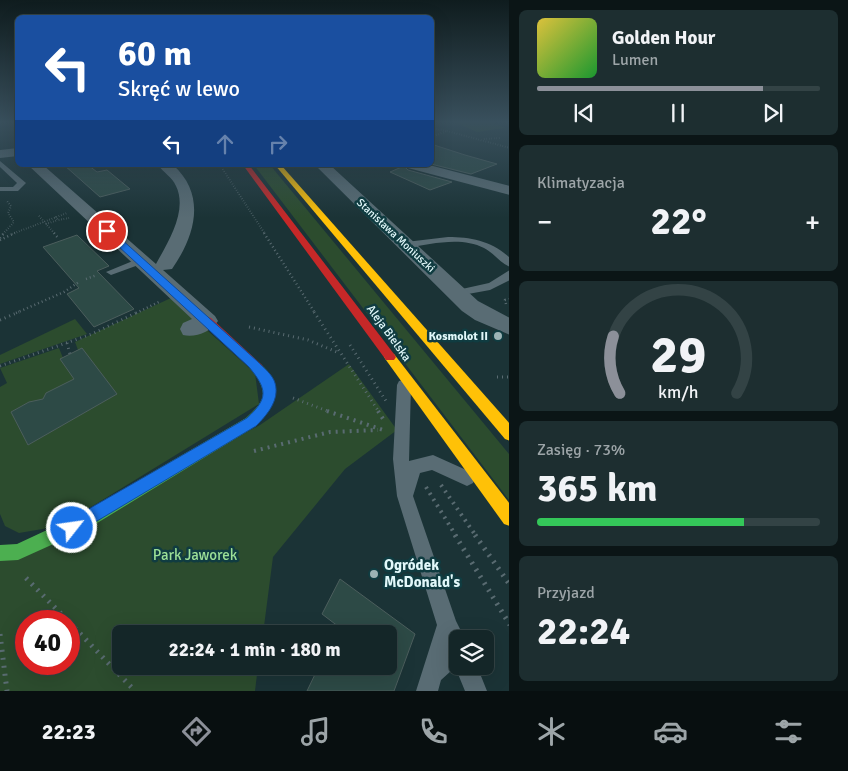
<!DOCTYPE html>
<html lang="pl">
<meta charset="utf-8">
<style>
:root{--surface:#142628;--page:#1d2e30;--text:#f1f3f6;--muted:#9da5a8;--line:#334345;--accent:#8c9099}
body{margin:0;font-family:Signika,sans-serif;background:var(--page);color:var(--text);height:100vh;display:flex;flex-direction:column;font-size:19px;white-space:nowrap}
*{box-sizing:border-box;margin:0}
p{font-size:16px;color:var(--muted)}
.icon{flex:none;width:28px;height:28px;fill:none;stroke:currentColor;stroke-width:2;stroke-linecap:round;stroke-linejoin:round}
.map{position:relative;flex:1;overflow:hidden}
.panel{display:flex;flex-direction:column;gap:10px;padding:10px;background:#0b1516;width:339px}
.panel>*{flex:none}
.top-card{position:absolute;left:15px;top:15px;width:419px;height:152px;border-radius:8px;box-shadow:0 5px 20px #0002,0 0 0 1px var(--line);background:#1a4fa0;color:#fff;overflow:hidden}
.fabs{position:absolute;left:449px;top:630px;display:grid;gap:10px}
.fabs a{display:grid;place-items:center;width:45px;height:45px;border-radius:8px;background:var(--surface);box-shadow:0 5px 20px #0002,0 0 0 1px var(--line);font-size:25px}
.speed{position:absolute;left:15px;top:610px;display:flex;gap:10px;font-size:25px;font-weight:700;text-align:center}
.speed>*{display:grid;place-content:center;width:65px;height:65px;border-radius:50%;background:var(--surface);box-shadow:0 5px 20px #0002,0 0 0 1px var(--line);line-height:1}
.speed .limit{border:8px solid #d22;background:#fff;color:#111}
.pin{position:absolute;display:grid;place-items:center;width:42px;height:42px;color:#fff;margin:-21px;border:2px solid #fff;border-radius:50%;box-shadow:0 1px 5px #0007}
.me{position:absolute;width:55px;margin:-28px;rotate:60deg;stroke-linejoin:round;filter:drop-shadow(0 0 4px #0008)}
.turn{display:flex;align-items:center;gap:18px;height:105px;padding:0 20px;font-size:22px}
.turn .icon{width:65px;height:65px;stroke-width:2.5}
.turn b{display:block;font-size:35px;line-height:42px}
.lanes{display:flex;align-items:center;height:48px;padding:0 20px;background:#0003;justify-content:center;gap:25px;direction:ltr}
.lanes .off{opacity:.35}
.big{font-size:38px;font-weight:800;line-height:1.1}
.panel .widget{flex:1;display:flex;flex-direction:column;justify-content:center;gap:8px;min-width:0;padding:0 18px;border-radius:8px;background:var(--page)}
.panel .dial{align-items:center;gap:0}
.dial svg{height:130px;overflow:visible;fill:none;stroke:var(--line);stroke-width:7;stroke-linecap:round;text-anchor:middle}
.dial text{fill:var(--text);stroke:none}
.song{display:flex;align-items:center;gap:15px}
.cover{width:60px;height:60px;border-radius:8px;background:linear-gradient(135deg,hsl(50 70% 55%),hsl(130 70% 35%))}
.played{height:5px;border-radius:2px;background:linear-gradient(90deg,var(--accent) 80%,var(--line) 80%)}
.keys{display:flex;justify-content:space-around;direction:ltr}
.heat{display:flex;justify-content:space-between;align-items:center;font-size:28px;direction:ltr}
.charge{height:8px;border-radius:4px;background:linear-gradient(90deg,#34c759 73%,var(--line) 0)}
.trip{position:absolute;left:112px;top:625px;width:285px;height:50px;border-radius:8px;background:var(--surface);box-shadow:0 5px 20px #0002,0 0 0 1px var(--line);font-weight:800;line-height:50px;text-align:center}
.tab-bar{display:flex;height:80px;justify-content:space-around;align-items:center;background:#080f10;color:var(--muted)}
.tab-bar .icon{width:35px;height:35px}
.tab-bar .selected{color:var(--accent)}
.tab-bar b{font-size:22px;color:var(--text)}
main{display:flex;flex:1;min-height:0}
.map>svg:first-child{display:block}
</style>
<main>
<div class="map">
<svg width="510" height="691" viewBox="0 0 510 691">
<rect width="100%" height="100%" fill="#1b3336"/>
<!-- green -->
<g fill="#2c4c2e" fill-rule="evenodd">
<path d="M452,121H489L505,128L477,132Z"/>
<path d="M254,165H270L509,454V500Z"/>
<path d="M171,298L255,373L259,404L60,526L19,533L5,526L0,514V387L7,383L0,368L59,348L63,358L78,350L75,342Z"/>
<path d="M75,319L87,334L0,364V355Z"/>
<path d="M349,364L397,430L345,469L273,557L263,634H121V666H258L255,691H0V561L260,425ZM26,621H69V664H26Z"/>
</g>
<!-- building -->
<g fill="#2d4a46" stroke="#4c5e5d">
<path d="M431,144L465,155L497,164L471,174L431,164Z"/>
<path d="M64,165H88L97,172L107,170L130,189L100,197Z"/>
<path d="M404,166L408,170L452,182L430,190L390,172Z"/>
<path d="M77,235L109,266L97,271L134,309L94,327L67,294L79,288L43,247Z"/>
<path d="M82,348L117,394L28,445L11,412L29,402L43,399L46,393L74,379L60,359Z"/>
<path d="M340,579L415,634L394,691H307L319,666H389V634H335L339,627L322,614Z"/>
</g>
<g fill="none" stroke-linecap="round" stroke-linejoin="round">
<!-- path-far4 -->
<g stroke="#596b71" stroke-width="2" stroke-dasharray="0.5 2" stroke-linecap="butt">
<path d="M431,128L447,131L431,137"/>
<path d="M447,131L510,148"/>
<path d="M484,139L500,138"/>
<path d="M220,165L265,234"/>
<path d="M39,216L55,234"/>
<path d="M55,217L58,220L69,218"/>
<path d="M46,224L58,220"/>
<path d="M3,234L14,222L8,213L11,206L7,201"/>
<path d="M12,234L67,213"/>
</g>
<!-- path-far3 -->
<g stroke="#596b71" stroke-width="2.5" stroke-dasharray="1 3" stroke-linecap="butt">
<path d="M54,233L58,238"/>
<path d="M264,233L315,313"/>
<path d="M0,238L4,233"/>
<path d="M0,240L15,233"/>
<path d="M86,279L97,275"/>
<path d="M506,304L505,300L510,299"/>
<path d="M16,313L64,292L79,282"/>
<path d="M136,313L159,302"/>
</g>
<!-- path-far2 -->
<g stroke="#596b71" stroke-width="3" stroke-dasharray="1 4" stroke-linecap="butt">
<path d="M314,312L379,412"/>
<path d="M0,320L19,312"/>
<path d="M249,327L308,340L339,353"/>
<path d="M67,343L70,354"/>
<path d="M350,345L386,401"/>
<path d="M0,366L92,334L138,312"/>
<path d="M497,377H510"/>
<path d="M293,398L330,412"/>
</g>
<!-- path-far1 -->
<g stroke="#596b71" stroke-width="4" stroke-dasharray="2 5" stroke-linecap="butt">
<path d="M327,411L386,431"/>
<path d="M378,411L385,422"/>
<path d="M254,451L330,432L378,430"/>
<path d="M441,485L476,536"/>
<path d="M426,487L456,536"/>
</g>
<!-- path -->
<g stroke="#596b71" stroke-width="5" stroke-dasharray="2 6" stroke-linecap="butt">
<path d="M455,535L510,625"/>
<path d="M475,535L510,585"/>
<path d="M26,578L68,621"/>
<path d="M69,622L135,691"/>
<path d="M0,634L7,691"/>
</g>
<!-- lane -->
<g fill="#596c74" fill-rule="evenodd">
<path d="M0,161L26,183L18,191H0V187H13L17,183L0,167Z"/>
<path d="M448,237C471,237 492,241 510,258V267C500,263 494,253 484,248C461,236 431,244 406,248L401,245L406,242Z"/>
<path d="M140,258L145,261L144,263L111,275L106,272Z"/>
<path d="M510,270V280L490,290L457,296L452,293L453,291L489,283Z"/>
<path d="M404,380L409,381L411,385L409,461L433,455L473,473L475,478L473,483L467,486L432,470L420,473L413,496L456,621L465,639H458V666H477L487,691H465L458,674L451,671L441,680L438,691H416L437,625L397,496L393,459L397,385L399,381Z"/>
</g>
<!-- street -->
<g fill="#596c74" fill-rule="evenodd">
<path d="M18,148V156L0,158V150Z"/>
<path d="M28,165H43L156,264C168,242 188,211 176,186C172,177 164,173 158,165H173C207,195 195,236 172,269L163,270L215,316L218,321C211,332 195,338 183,335L180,329L183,323L192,319Z"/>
<path d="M315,165H330L478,301L510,318V335L475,320L462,311Z"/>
<path d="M406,165H429L510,186V195L408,168Z"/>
</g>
<!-- fast -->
<path fill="#4caf50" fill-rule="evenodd" d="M258,364C265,366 268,372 271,378C281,397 269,412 256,426L89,528L18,560L0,561V545L17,544L77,516L246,418C269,397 266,393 252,368L254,365Z"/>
<!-- slow -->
<g fill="#ffc107" fill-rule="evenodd">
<path d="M275,165H281L510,424V441L505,439Z"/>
<path d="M390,353L394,354L510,504V526L504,524L386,360L384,357L386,354Z"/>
</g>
<!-- jam -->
<g fill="#c62828" fill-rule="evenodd">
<path d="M243,165H249L394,354L396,357L394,360H386Z"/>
<path d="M207,317L211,318L262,365L264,368L262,371H254L203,324L202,321L203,318Z"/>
</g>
</g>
<!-- sky -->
<linearGradient id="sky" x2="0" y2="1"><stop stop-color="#0f1c1e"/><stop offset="0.56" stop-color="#39505d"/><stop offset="1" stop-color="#39505d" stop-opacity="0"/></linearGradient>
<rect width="510" height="218" fill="url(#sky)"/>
<!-- route -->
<path fill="#1a73e8" stroke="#114b97" d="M104,229H110L257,361C263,367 273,375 275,383C280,400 267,415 256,426L72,536L66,534L64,528L66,522L247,418C269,398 267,389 249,367L104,233Z"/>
<!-- markers -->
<g fill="#9cb3b5" stroke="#103c41" stroke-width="2">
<circle cx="498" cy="336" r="5"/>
<circle cx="374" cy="574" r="5"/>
</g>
<g text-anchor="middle" stroke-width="5" stroke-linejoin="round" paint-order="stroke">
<!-- far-street labels -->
<g font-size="11" fill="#e1f8fa" stroke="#103c41">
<text transform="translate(396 235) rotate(43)" y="4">Stanisława Moniuszki</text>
</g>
<!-- street labels -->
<g font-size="12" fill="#e1f8fa" stroke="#103c41">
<text transform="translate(389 333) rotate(54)" y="4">Aleja Bielska</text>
</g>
<!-- poi labels -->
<g font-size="12" font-weight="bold" fill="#e1f8fa" stroke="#103c41" text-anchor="end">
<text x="488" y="340">Kosmolot II</text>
</g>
<!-- near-park labels -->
<g font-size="15" fill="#9ce097" stroke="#103c41">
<text x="195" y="560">Park Jaworek</text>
</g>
<!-- near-poi labels -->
<g font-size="15" font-weight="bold" fill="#e1f8fa" stroke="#103c41" text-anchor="start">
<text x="384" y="570">Ogródek<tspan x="384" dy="17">McDonald's</tspan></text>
</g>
</g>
</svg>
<div class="fabs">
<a><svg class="icon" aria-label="layers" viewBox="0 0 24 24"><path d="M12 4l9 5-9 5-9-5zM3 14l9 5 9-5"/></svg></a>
</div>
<div class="speed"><div class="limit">40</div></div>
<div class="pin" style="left:107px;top:231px;background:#d93025"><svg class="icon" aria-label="arrive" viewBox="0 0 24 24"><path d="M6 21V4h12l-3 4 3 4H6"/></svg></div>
<svg class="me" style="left:72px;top:528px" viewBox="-20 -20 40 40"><circle r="17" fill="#1a73e8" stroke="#fff" stroke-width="3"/><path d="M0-11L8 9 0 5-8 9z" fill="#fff"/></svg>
<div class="trip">22:24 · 1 min · 180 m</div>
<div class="top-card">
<div class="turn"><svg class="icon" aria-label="left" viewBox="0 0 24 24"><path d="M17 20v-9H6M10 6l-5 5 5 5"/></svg><div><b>60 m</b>Skręć w lewo</div></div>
<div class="lanes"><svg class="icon" aria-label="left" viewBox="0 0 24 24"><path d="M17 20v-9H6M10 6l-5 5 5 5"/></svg><svg class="icon off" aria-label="ahead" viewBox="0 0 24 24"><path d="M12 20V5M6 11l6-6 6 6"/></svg><svg class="icon off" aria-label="right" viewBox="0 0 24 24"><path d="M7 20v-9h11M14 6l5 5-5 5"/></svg></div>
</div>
</div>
<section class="panel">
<div class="widget">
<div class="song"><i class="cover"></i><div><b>Golden Hour</b><p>Lumen</p></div></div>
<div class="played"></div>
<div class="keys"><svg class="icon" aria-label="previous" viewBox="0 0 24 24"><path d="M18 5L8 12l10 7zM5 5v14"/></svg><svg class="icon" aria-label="pause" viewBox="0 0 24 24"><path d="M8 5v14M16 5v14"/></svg><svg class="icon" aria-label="next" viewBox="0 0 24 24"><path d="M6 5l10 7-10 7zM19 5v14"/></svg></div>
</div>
<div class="widget"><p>Klimatyzacja</p>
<div class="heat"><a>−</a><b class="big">22°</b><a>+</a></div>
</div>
<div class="widget dial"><svg viewBox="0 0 100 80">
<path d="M14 69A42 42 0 1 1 86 69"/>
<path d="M14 69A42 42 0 0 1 10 34" stroke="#8c9099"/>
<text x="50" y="56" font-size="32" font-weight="700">29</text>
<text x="50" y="72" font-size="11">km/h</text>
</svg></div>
<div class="widget"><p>Zasięg · 73%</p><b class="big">365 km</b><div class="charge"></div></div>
<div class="widget"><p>Przyjazd</p><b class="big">22:24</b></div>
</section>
</main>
<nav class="tab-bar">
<b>22:23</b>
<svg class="icon selected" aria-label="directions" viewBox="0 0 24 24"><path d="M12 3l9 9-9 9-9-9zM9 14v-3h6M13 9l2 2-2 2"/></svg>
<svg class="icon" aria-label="music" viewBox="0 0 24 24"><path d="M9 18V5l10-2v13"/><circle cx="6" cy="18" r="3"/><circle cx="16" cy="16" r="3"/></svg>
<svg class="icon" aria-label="phone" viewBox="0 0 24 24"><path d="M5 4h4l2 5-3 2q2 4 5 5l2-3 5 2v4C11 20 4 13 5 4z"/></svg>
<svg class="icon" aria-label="climate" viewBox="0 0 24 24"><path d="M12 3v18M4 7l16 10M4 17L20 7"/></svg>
<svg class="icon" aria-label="car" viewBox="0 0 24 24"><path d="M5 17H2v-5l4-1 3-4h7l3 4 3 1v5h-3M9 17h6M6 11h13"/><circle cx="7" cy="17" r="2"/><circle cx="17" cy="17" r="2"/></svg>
<svg class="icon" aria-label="filters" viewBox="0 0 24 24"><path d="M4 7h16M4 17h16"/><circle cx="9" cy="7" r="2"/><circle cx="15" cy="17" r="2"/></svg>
</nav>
